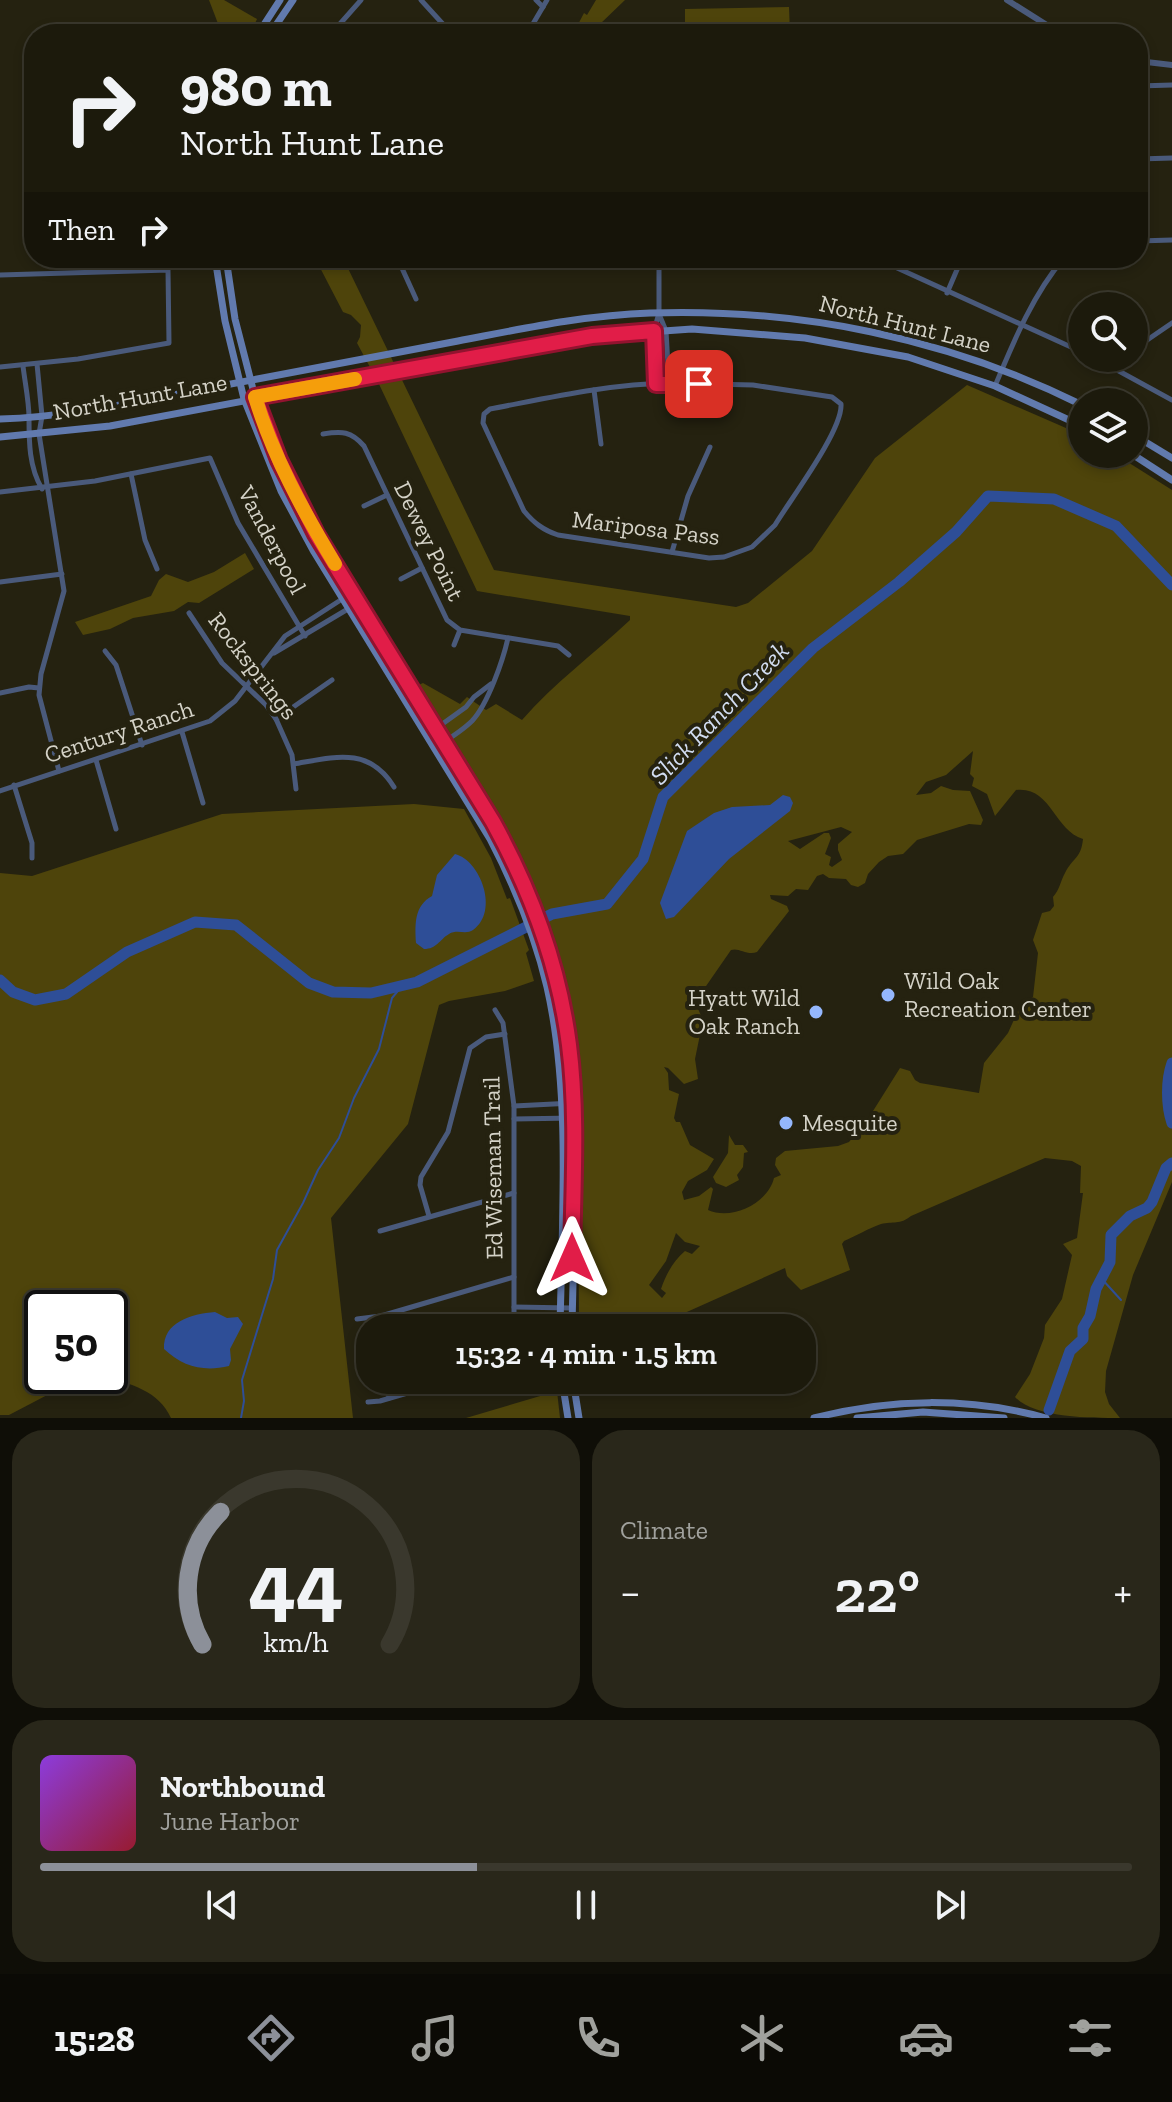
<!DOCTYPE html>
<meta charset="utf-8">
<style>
:root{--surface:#1c1a0c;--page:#29271a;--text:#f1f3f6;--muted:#a0a19d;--line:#3a382d;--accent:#8c9099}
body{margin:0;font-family:"Zilla Slab",serif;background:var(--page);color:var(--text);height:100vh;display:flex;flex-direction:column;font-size:30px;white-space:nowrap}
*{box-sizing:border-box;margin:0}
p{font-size:26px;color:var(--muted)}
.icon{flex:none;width:44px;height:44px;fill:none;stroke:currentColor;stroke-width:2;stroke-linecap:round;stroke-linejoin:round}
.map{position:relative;height:1418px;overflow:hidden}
.sheet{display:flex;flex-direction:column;gap:12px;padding:12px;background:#0f0e07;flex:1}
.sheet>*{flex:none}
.guide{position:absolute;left:24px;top:24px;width:1124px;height:244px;border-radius:32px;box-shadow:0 4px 12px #0003,0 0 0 2px var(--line);background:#1c1a0c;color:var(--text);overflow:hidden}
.fabs{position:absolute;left:1068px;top:292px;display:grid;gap:16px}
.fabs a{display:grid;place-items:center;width:80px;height:80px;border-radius:50%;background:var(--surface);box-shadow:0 4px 12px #0003,0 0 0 2px var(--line);font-size:40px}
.speed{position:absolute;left:24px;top:1290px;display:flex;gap:16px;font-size:40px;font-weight:700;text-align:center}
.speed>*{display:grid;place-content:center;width:104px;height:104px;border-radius:50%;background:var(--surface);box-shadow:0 4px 12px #0003,0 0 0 2px var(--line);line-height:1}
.speed .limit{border:4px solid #111;border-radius:12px;background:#fff;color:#111}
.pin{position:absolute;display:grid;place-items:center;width:68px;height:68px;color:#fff;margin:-34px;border-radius:16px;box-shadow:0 4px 12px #0006}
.me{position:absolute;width:88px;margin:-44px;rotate:0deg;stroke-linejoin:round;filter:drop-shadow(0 0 6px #0008)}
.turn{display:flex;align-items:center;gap:28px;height:168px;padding:0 24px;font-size:36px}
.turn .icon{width:104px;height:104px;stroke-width:2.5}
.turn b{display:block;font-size:56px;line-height:68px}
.then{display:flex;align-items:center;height:76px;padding:0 24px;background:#0003;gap:16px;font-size:30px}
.big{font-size:60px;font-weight:600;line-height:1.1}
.sheet .tile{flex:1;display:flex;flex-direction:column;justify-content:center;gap:12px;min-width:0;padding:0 28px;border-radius:32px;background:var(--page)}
.sheet .dial{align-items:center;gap:0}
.dial svg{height:208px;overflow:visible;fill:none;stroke:var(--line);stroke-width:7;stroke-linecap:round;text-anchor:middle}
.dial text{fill:var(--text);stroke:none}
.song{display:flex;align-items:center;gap:24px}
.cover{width:96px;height:96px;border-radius:12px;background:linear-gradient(135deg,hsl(270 70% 55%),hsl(350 70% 35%))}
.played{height:8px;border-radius:4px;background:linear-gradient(90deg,var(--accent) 40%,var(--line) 40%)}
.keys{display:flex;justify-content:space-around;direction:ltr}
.heat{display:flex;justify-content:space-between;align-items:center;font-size:44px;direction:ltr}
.sheet .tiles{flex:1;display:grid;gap:12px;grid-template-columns:1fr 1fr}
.tile:last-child{grid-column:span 2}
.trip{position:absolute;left:356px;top:1314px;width:460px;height:80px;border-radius:32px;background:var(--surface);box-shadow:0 4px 12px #0003,0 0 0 2px var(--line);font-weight:600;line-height:80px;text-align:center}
.tabs{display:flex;height:128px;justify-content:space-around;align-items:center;background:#0b0a05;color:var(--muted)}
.tabs .icon{width:56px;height:56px}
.tabs .active{color:var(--accent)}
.tabs b{font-size:36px;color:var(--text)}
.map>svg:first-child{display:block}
</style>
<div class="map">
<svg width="1172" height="1418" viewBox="0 0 1172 1418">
<rect width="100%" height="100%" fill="#252210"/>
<!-- green -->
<g fill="#4e440b" fill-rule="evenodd">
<path d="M209,0H224L257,19L250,34H222Z"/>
<path d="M596,0H625L600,24L595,34H573L584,13L587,15Z"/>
<path d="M789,7L790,34H685V9Z"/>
<path d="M315,258H343L494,570L736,607L748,603L812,551L875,458L967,385L1082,435V454H1115L1172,490V1182L1133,1275L1106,1371L1105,1392L1109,1404L1120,1418C1091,1418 1034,1418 1015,1397L1030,1374L1044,1338L1045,1325L1062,1299L1072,1255L1063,1244L1077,1238L1083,1193H1080L1081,1166L1072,1161L1045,1158L911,1216C900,1225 893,1221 881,1224C869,1228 856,1236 844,1241L842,1244L850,1270L801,1290L787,1276L785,1268L651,1328H579C579,1285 578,1243 578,1201C577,1106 577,1009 545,919C515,835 465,760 416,686L423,683L460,704L467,697L486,710L496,704L522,720C554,683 594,654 630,620V616L477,591L378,382L357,343L360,337L361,325L351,315L343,312ZM973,751L970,774L974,778L972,786L987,794L995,816L1016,790C1051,786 1054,830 1083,839C1081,859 1073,857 1065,873C1060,882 1060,889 1053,897L1054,906L1050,911L1042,913L1033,940L1038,953L1033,997L1022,1002L1008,1033L984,1063L979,1093L920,1083L915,1080L910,1071L900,1068L868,1119L849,1142L838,1146L785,1151L776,1158L775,1165L781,1175L774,1178C768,1203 732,1221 708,1210L713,1189L711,1187L699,1196L684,1200L682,1192L688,1181L707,1170L714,1159L690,1145L680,1122H676L674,1118L679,1094L669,1090L668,1073L664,1067L668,1068L684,1084L698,1079L695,1059L703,1020L695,1002L731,950C739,947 747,956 757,952L789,911L787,906L771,899L770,895L788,896L796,889L808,890L817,876L823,874L829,878L846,879L851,885L858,887L865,883L868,874L879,862L888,856L903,854L917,840L969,824L981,825L983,820L970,791L953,790L941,786L931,793L916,795L926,782L946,775ZM841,827L852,832L838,844V850L842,860L832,867L829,865L831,857L825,854L831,838L829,833H824L800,849L788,841ZM676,1233L685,1242L700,1246L692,1254L685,1251C674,1260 666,1274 661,1289L666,1293L662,1298L649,1285L666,1261Z"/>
<path d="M245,553L254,569L199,603L188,602L174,611L133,618L110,629L83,635L75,622L151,596L159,580L166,574L188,582L214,572Z"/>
<path d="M414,804L464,809L491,858L507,899L510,898L529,950L526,953L534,981L505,991L449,1001L439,1005L408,1124L331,1218L353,1418H171C158,1390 132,1385 104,1376H110V1308H42V1376H80V1386L53,1392L9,1415H0V873L32,876L222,814Z"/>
<path d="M729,1135L735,1145H743L748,1152L744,1153L743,1167L737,1175L739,1180L726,1187L716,1183L713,1177L728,1153Z"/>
<path d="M557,1391L560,1418H466Z"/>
</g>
<!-- water -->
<g fill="#2e4e97">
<path d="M783,795L790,797L793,803L790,811L729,859L674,917L666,919L660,903L687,831L714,813L732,807L770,805Z"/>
<path d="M455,854C480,860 500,911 473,930C466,935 457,929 449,934C439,940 437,949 424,949L416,943C415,924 414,906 432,896L437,875Z"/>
<path d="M215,1312L227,1318L238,1317L243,1324L230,1349L231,1360L229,1366C204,1372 183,1367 164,1349C163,1322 191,1314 215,1312Z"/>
</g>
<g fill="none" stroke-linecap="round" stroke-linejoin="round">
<!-- stream -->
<g stroke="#2e4e97" stroke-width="2">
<path d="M1101,1278L1121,1300"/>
<path d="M241,1418L244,1401L242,1380L273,1279L277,1250L303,1203L318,1170L339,1138L354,1098L379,1049L392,998L402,986"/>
</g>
<!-- river -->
<g stroke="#2e4e97" stroke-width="11">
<path d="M0,980L13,992L35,1000L66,994L127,952L195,922L236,925L309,983L333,992L371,993L417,982L552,914L607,904L643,859L663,797L813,648L899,582L956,532L988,496L1054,499L1116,526L1172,585"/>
<path d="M1172,1063C1166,1080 1166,1105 1172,1123"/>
<path d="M1049,1410L1070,1351L1083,1339V1328L1090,1316L1096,1289L1110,1262L1111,1235L1130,1216L1147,1208L1152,1202L1166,1168L1172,1163"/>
</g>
<!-- minor -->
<g stroke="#4a5a7b" stroke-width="5">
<path d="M421,0L452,34"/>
<path d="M536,0L543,7"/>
<path d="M331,34L361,0"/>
<path d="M527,34L547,0"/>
<path d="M1138,86L1172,85"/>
<path d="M1138,159L1172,158"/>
<path d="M1138,241L1172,240"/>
<path d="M868,258L884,262L1082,352"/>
<path d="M0,275L168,270L169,343L78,359L0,367"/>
<path d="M947,293L962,258"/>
<path d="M416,299L401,266L417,263L473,267L762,258"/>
<path d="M659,314L666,331L669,383"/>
<path d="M1134,349L1172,323"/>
<path d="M1095,358L1172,400"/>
<path d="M37,364L42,416L39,434L64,591L41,674L39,695L59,771"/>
<path d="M23,366C25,383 29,401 29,418C29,442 29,467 42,489"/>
<path d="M1119,369L1126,358"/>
<path d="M669,383L753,385L832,397L841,404C843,430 790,500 775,525L752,547L724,557L709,558L558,535C543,530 534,523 524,511L483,423L484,414L490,409C548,398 609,384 669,383Z"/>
<path d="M656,384L654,331L659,313V262"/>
<path d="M995,386C1013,343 1033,294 1064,258"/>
<path d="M594,390L601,444"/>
<path d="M323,434C342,431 351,431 364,446L447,620L460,630L558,646L569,655"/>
<path d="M131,474L145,540L157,569"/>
<path d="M0,492L95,481L210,458L238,523L305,636"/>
<path d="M364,506L387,495"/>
<path d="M672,552L688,496L710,447"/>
<path d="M401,579L422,568"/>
<path d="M0,582L62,574"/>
<path d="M189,613L222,663L266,705L276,719L292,755L296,789"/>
<path d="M454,645L460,630"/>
<path d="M105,651L116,665L142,745"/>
<path d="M274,653L358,603"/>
<path d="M0,693L29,687L39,688"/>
<path d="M276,719L332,680"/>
<path d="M182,732L203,803"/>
<path d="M427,735L466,707L474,697L491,684"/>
<path d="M435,748C447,740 462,731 472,721C488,704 503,660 508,638"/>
<path d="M96,760L116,829"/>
<path d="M294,764C334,757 369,746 394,787"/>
<path d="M14,785L32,843V858"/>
<path d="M0,791L210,721L235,701L285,636L353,592"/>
<path d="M495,1010L503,1023L514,1106V1328"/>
<path d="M514,1106L573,1103"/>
<path d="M514,1119L573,1118"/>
<path d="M429,1216L420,1185L421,1177L448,1132L470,1048L486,1037L505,1034"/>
<path d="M380,1231L514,1193"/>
<path d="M514,1307L572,1308"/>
<path d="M381,1316L382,1328"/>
<path d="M357,1319L381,1316L514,1277"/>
<path d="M514,1320L572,1321"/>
<path d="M387,1380L389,1398"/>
<path d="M368,1402L380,1401L452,1380"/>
</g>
<!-- tertiary -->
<g stroke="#4a5a7b" stroke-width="6">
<path d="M1007,0L1061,34"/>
<path d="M1138,61L1172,65"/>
</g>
<!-- secondary -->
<g stroke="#617aae" stroke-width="7">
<path d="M258,34L280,0"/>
<path d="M270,34L293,0"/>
<path d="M215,258L225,321L244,399L281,491L314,552L490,839C514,885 535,935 547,987C571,1092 562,1220 560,1328"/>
<path d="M226,258L235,319L255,397L279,460L316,534L493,822C519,870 542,921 555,974C583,1086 574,1213 572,1328"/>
<path d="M0,419C72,417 144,400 215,387C296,372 377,357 458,341C521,329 585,315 650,313C799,308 948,338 1082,405"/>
<path d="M1134,435L1172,458"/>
<path d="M0,437L110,426L592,336L692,329L805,338L908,357L995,386L1082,426"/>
<path d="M1132,454L1172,480"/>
<path d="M562,1380L568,1418"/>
<path d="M573,1380L579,1418"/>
<path d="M814,1418C890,1398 970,1397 1046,1418"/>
<path d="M857,1418L923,1412L1004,1418"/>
</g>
</g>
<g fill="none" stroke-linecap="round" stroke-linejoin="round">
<!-- route casing -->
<g stroke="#92132f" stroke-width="20">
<path id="route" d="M572,1258C573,1187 578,1115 569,1045C559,966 531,891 493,822L316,534L279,460L255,397L592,336L654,331L656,384H699"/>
</g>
<!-- route -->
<use href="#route" stroke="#e11d48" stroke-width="14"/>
<!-- slow -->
<path stroke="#f59e0b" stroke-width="14" d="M335,564C303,511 273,456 255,397L355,379"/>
</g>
<!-- markers -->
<g fill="#94b7fd" stroke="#252210" stroke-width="3">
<circle cx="888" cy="995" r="8"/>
<circle cx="816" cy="1012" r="8"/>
<circle cx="786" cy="1123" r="8"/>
</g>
<g text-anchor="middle" stroke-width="8" stroke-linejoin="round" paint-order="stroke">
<!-- street labels -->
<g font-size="24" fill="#d4d2c7" stroke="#252210">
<text transform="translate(905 324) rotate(14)" y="8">North Hunt Lane</text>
<text transform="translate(140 397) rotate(-10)" y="8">North Hunt Lane</text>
<text transform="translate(646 528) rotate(7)" y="8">Mariposa Pass</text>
<text transform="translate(272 540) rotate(62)" y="8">Vanderpool</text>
<text transform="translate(429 541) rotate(64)" y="8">Dewey Point</text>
<text transform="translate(253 666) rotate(52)" y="8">Rocksprings</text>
<text transform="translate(119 732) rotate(-18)" y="8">Century Ranch</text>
<text transform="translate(493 1168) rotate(-91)" y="8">Ed Wiseman Trail</text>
</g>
<!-- poi labels -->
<g font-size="24" fill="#d4d2c7" stroke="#252210" text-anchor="start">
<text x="904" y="989">Wild Oak<tspan x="904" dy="28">Recreation Center</tspan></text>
<text x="800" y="1006" text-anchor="end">Hyatt Wild<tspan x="800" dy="28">Oak Ranch</tspan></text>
<text x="802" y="1131">Mesquite</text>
</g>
<!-- water labels -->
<g font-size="26" font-style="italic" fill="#d1dcf1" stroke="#252210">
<text transform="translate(719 713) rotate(-46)" y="9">Slick Ranch Creek</text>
</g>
</g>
</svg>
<div class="fabs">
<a><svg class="icon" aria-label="search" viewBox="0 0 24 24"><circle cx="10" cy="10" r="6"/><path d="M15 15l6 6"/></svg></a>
<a><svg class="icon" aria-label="layers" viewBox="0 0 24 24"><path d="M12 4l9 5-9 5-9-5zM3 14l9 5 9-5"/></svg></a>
</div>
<div class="speed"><div class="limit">50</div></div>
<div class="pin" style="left:699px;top:384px;background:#d93025"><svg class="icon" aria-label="arrive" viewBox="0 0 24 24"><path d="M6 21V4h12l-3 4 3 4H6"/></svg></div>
<svg class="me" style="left:572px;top:1258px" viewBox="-20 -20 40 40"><path d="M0-17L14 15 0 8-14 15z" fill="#e11d48" stroke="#fff" stroke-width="4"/></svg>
<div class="trip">15:32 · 4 min · 1.5 km</div>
<div class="guide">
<div class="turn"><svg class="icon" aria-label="right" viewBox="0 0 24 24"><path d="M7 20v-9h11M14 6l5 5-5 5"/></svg><div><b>980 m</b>North Hunt Lane</div></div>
<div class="then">Then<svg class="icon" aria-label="right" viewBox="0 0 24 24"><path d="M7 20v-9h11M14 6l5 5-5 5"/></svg></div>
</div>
</div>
<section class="sheet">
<div class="tiles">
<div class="tile dial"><svg viewBox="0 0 100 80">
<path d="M14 69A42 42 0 1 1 86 69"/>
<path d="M14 69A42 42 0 0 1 21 18" stroke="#8c9099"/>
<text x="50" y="56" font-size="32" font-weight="700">44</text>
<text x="50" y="72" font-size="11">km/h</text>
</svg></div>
<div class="tile"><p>Climate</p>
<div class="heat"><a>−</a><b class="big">22°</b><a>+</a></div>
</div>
<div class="tile">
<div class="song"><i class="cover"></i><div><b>Northbound</b><p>June Harbor</p></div></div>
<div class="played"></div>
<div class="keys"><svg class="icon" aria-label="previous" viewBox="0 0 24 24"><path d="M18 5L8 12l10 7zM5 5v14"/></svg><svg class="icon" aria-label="pause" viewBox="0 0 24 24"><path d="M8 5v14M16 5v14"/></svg><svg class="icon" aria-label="next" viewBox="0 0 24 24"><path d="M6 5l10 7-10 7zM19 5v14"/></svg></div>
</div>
</div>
</section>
<nav class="tabs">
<b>15:28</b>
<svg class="icon active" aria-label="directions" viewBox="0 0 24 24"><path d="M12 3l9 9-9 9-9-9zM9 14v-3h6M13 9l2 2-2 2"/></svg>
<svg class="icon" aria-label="music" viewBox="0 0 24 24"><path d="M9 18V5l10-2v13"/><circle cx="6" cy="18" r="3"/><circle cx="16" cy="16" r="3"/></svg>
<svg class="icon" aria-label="phone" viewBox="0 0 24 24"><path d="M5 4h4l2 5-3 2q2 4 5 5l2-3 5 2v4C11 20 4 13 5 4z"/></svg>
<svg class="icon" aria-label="climate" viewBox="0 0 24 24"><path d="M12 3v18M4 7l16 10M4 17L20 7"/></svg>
<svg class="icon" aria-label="car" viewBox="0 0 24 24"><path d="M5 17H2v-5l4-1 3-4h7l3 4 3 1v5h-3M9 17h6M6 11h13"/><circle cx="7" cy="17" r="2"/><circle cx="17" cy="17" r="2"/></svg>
<svg class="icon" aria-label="filters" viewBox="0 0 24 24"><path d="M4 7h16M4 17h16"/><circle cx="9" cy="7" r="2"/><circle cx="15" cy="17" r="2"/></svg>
</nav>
